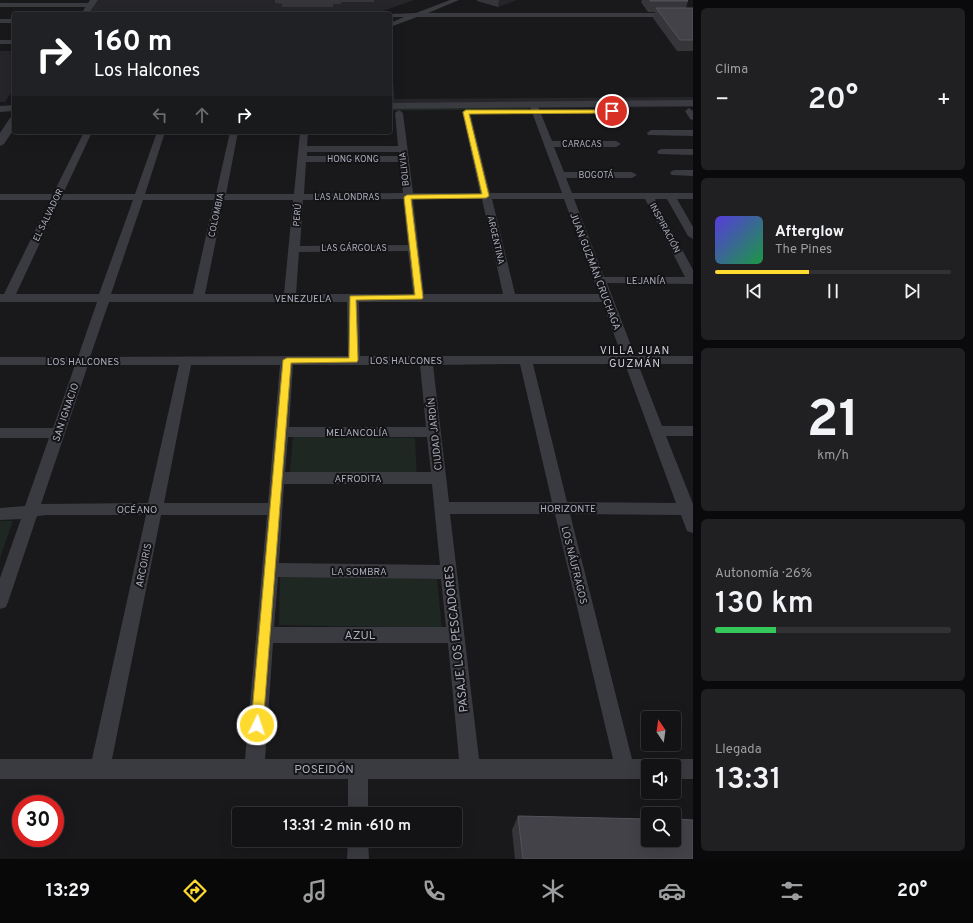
<!DOCTYPE html>
<html lang="es">
<meta charset="utf-8">
<style>
:root{--surface:#131315;--page:#202022;--text:#f1f3f6;--muted:#9d9ea0;--line:#323234;--accent:#ffda2e}
body{margin:0;font-family:Overpass,sans-serif;background:var(--page);color:var(--text);height:100vh;display:flex;flex-direction:column;font-size:15px;white-space:nowrap}
*{box-sizing:border-box;margin:0}
p{font-size:13px;color:var(--muted)}
.icon{flex:none;width:22px;height:22px;fill:none;stroke:currentColor;stroke-width:2;stroke-linecap:round;stroke-linejoin:round}
.map{position:relative;flex:1;overflow:hidden}
.panel{display:flex;flex-direction:column;gap:8px;padding:8px;background:#0a0a0c;width:280px}
.panel>*{flex:none}
.banner{position:absolute;left:12px;top:12px;width:380px;height:122px;border-radius:4px;box-shadow:0 4px 16px #0002,0 0 0 1px var(--line);background:#202124;color:#fff;overflow:hidden}
.needle{width:26px;rotate:347deg}
.buttons{position:absolute;left:641px;top:711px;display:grid;gap:8px}
.buttons a{display:grid;place-items:center;width:40px;height:40px;border-radius:4px;background:var(--surface);box-shadow:0 4px 16px #0002,0 0 0 1px var(--line);font-size:20px}
.speed{position:absolute;left:12px;top:795px;display:flex;gap:8px;font-size:20px;font-weight:700;text-align:center}
.speed>*{display:grid;place-content:center;width:52px;height:52px;border-radius:50%;background:var(--surface);box-shadow:0 4px 16px #0002,0 0 0 1px var(--line);line-height:1}
.speed .limit{border:6px solid #d22;background:#fff;color:#111}
.pin{position:absolute;display:grid;place-items:center;width:34px;height:34px;color:#fff;margin:-17px;border:2px solid #fff;border-radius:50%;box-shadow:0 1px 4px #0007}
.me{position:absolute;width:44px;margin:-22px;rotate:4deg;stroke-linejoin:round;filter:drop-shadow(0 0 3px #0008)}
.turn{display:flex;align-items:center;gap:14px;height:84px;padding:0 16px;font-size:18px}
.turn .icon{width:52px;height:52px;stroke-width:2.5}
.turn b{display:block;font-size:28px;line-height:34px}
.lanes{display:flex;align-items:center;height:38px;padding:0 16px;background:#0003;justify-content:center;gap:20px;direction:ltr}
.lanes .off{opacity:.35}
.big{font-size:30px;font-weight:600;line-height:1.1}
.panel .card{flex:1;display:flex;flex-direction:column;justify-content:center;gap:6px;min-width:0;padding:0 14px;border-radius:6px;background:var(--page)}
.panel .dial{align-items:center;gap:0}
.dial b{font-size:52px;line-height:1}
.song{display:flex;align-items:center;gap:12px}
.cover{width:48px;height:48px;border-radius:6px;background:linear-gradient(135deg,hsl(250 70% 55%),hsl(140 70% 35%))}
.played{height:4px;border-radius:2px;background:linear-gradient(90deg,var(--accent) 40%,var(--line) 40%)}
.keys{display:flex;justify-content:space-around;direction:ltr}
.heat{display:flex;justify-content:space-between;align-items:center;font-size:22px;direction:ltr}
.charge{height:6px;border-radius:3px;background:linear-gradient(90deg,#34c759 26%,var(--line) 0)}
.trip{position:absolute;left:232px;top:807px;width:230px;height:40px;border-radius:4px;background:var(--surface);box-shadow:0 4px 16px #0002,0 0 0 1px var(--line);font-weight:600;line-height:40px;text-align:center}
.tab-bar{display:flex;height:64px;justify-content:space-around;align-items:center;background:#080808;color:var(--muted)}
.tab-bar .icon{width:28px;height:28px}
.tab-bar .selected{color:var(--accent)}
.tab-bar b{font-size:18px;color:var(--text)}
main{display:flex;flex:1;min-height:0}
.map>svg:first-child{display:block}
</style>
<main>
<div class="map">
<svg width="693" height="859" viewBox="0 0 693 859">
<rect width="100%" height="100%" fill="#19191c"/>
<!-- built -->
<g fill="#262529">
<path d="M98,0H414L380,12H91Z"/>
<path d="M0,51H14V89L5,102H0Z"/>
<path d="M390,53L395,99L693,97V107L390,109Z"/>
</g>
<!-- green -->
<g fill="#1e2721">
<path d="M390,107H528L529,109L390,111Z"/>
<path d="M293,436L415,438L417,481L289,482Z"/>
<path d="M0,521H13L0,558Z"/>
<path d="M280,575L437,579L442,628L279,625Z"/>
</g>
<g fill="none" stroke-linecap="round" stroke-linejoin="round">
<!-- minor -->
<g fill="#3a3a41" fill-rule="evenodd">
<path d="M450,0H459L428,13H693V17H417L390,27V23L404,17H390V14H388L416,13Z"/>
<path d="M0,3H91L94,5L91,7H0Z"/>
<rect x="0" y="19" width="14" height="4"/>
<rect x="0" y="40" width="14" height="4"/>
<path d="M533,101L537,104L552,141H616L621,144L616,147H554L564,172H632L637,175L632,178H566L572,193H693V199H677L693,227V239L688,236L667,199H655L693,270V284L607,283L635,356H693V364H638L662,426H693V436H666L693,504V533L687,531L681,515L570,514L632,759H648L655,762L657,766H648V779H368V814H348V779H0V759H92L146,515H47L37,516L8,602L6,607L0,609V578L21,519L0,520V508L25,506L49,438H0V428H53L75,365H0V357H78L97,302H0V294H4L50,200H0V194H53L84,132H92L63,194H135L157,132H165L145,194H216L230,132H238L226,194H294L300,132H308L307,146H398L395,113L399,110L403,113L413,193H480L462,112L466,109L470,112L490,193H562L529,104ZM307,152H399V156H307ZM306,162H400L403,193L304,194ZM403,199L408,245L300,246L303,200ZM413,199H482L503,294H424ZM492,199H564L599,294H515ZM574,199H645L685,277H604ZM60,200H133L99,294H16ZM143,200H214L193,294H111ZM224,200H293L284,294H205ZM408,251L413,294H296L299,252ZM109,302H347L348,356L90,357ZM359,302H602L622,356H360ZM520,364L552,502H449L433,365ZM533,364H625L676,503L567,502ZM88,365H179L148,503L41,504ZM191,365H280L268,503H164ZM293,365H420L426,427H289ZM288,437H427L431,472H285ZM284,484H432L440,565L279,563ZM450,514H555L613,759H479ZM161,515H267L245,759H112ZM278,577L441,579L446,627H274ZM273,643H448L459,759H265Z"/>
<path d="M689,108L693,111V120L690,119L685,111Z"/>
<path d="M651,130H693V136L648,135L647,133Z"/>
<path d="M662,149H693V155L659,154L657,152L659,150Z"/>
<path d="M675,170H693V176L672,175L670,173L672,171Z"/>
<path d="M674,759H693V779H674V766H665L667,762Z"/>
<path d="M348,840H368L369,859H347Z"/>
</g>
<!-- tertiary -->
<g fill="#3a3a41" fill-rule="evenodd">
<path d="M90,0H98L89,14H81Z"/>
<path d="M693,100V106L390,109V103Z"/>
<path d="M14,105V111L0,112V106Z"/>
<path d="M14,117V129L4,144L0,146V133L10,118Z"/>
</g>
</g>
<!-- wall -->
<g fill="#36353a">
<path d="M275,0H374V2H341V4H333V7H282V4L275,3Z"/>
<path d="M477,0H516L498,7L477,1Z"/>
<path d="M642,0H687L688,1L686,8H693V51H677L653,18L655,12H648L641,2Z"/>
<path d="M518,816L693,859H515L512,830Z"/>
</g>
<!-- shaded-wall -->
<path fill="#252428" d="M499,0H516L498,7Z"/>
<!-- building -->
<g fill="#424248" stroke="#52535a">
<path d="M650,0H687L688,1H650Z"/>
<path d="M656,8H693V40H680Z"/>
<path d="M518,816L648,819V840H674V819L693,820V859H523Z"/>
</g>
<!-- route -->
<path fill="#ffda2e" stroke="#a68e1e" d="M466,110H612L615,111L612,113L469,114L489,196L486,198L411,199L423,298L422,299L356,300L358,360L357,362L291,363L263,725L261,729L257,731L253,729L251,725L283,360L287,358H349L350,296L415,295L404,197L407,195L482,194L463,112Z"/>
<g text-anchor="middle" stroke-width="4" stroke-linejoin="round" paint-order="stroke">
<!-- far-street labels -->
<g font-size="9" fill="#aaadbc" stroke="#141417">
<text x="582" y="147">CARACAS</text>
<text x="353" y="162">HONG KONG</text>
<text transform="translate(404 169) rotate(-96)" y="3">BOLIVIA</text>
<text x="596" y="178">BOGOTÁ</text>
<text x="347" y="200">LAS ALONDRAS</text>
<text transform="translate(48 215) rotate(-64)" y="3">EL SALVADOR</text>
<text transform="translate(216 215) rotate(-78)" y="3">COLOMBIA</text>
<text transform="translate(297 215) rotate(-85)" y="3">PERÚ</text>
<text transform="translate(665 228) rotate(62)" y="3">INSPIRACIÓN</text>
<text transform="translate(496 240) rotate(77)" y="3">ARGENTINA</text>
<text x="354" y="251">LAS GÁRGOLAS</text>
</g>
<!-- street labels -->
<g font-size="10" fill="#aaadbc" stroke="#141417">
<text transform="translate(596 271) rotate(69)" y="4">JUAN GUZMÁN CRUCHAGA</text>
<text x="646" y="284">LEJANÍA</text>
<text x="303" y="302">VENEZUELA</text>
<text x="406" y="364">LOS HALCONES</text>
<text x="83" y="365">LOS HALCONES</text>
<text transform="translate(65 412) rotate(-71)" y="4">SAN IGNACIO</text>
<text x="357" y="436">MELANCOLÍA</text>
<text transform="translate(434 434) rotate(-96)" y="4">CIUDAD JARDÍN</text>
<text x="358" y="482">AFRODITA</text>
<text x="568" y="512">HORIZONTE</text>
<text x="137" y="513">OCÉANO</text>
<text transform="translate(143 565) rotate(-78)" y="4">ARCOIRIS</text>
<text transform="translate(575 565) rotate(76)" y="4">LOS NÁUFRAGOS</text>
<text x="359" y="575">LA SOMBRA</text>
</g>
<!-- neighbourhood labels -->
<g font-size="11" letter-spacing="1" fill="#cccdd8" stroke="#141417">
<text x="635" y="354">VILLA JUAN<tspan x="635" dy="13">GUZMÁN</tspan></text>
</g>
<!-- near-street labels -->
<g font-size="12" fill="#aaadbc" stroke="#141417">
<text x="360" y="639">AZUL</text>
<text transform="translate(456 639) rotate(-96)" y="4">PASAJE LOS PESCADORES</text>
<text x="324" y="773">POSEIDÓN</text>
</g>
</g>
</svg>
<div class="buttons">
<a><svg class="needle" viewBox="-14 -14 28 28"><path d="M0-13l5 13h-10z" fill="#e53935"/><path d="M0 13l5-13h-10z" fill="#9d9ea0"/></svg></a>
<a><svg class="icon" aria-label="sound" viewBox="0 0 24 24"><path d="M4 9h4l5-4v14l-5-4H4zM17 9q2 3 0 6"/></svg></a>
<a><svg class="icon" aria-label="search" viewBox="0 0 24 24"><circle cx="10" cy="10" r="6"/><path d="M15 15l6 6"/></svg></a>
</div>
<div class="speed"><div class="limit">30</div></div>
<div class="pin" style="left:612px;top:111px;background:#d93025"><svg class="icon" aria-label="arrive" viewBox="0 0 24 24"><path d="M6 21V4h12l-3 4 3 4H6"/></svg></div>
<svg class="me" style="left:257px;top:725px" viewBox="-20 -20 40 40"><circle r="17" fill="#ffda2e" stroke="#fff" stroke-width="3"/><path d="M0-11L8 9 0 5-8 9z" fill="#fff"/></svg>
<div class="trip">13:31 · 2 min · 610 m</div>
<div class="banner">
<div class="turn"><svg class="icon" aria-label="right" viewBox="0 0 24 24"><path d="M7 20v-9h11M14 6l5 5-5 5"/></svg><div><b>160 m</b>Los Halcones</div></div>
<div class="lanes"><svg class="icon off" aria-label="left" viewBox="0 0 24 24"><path d="M17 20v-9H6M10 6l-5 5 5 5"/></svg><svg class="icon off" aria-label="ahead" viewBox="0 0 24 24"><path d="M12 20V5M6 11l6-6 6 6"/></svg><svg class="icon" aria-label="right" viewBox="0 0 24 24"><path d="M7 20v-9h11M14 6l5 5-5 5"/></svg></div>
</div>
</div>
<section class="panel">
<div class="card"><p>Clima</p>
<div class="heat"><a>−</a><b class="big">20°</b><a>+</a></div>
</div>
<div class="card">
<div class="song"><i class="cover"></i><div><b>Afterglow</b><p>The Pines</p></div></div>
<div class="played"></div>
<div class="keys"><svg class="icon" aria-label="previous" viewBox="0 0 24 24"><path d="M18 5L8 12l10 7zM5 5v14"/></svg><svg class="icon" aria-label="pause" viewBox="0 0 24 24"><path d="M8 5v14M16 5v14"/></svg><svg class="icon" aria-label="next" viewBox="0 0 24 24"><path d="M6 5l10 7-10 7zM19 5v14"/></svg></div>
</div>
<div class="card dial"><b>21</b><p>km/h</p></div>
<div class="card"><p>Autonomía · 26%</p><b class="big">130 km</b><div class="charge"></div></div>
<div class="card"><p>Llegada</p><b class="big">13:31</b></div>
</section>
</main>
<nav class="tab-bar">
<b>13:29</b>
<svg class="icon selected" aria-label="directions" viewBox="0 0 24 24"><path d="M12 3l9 9-9 9-9-9zM9 14v-3h6M13 9l2 2-2 2"/></svg>
<svg class="icon" aria-label="music" viewBox="0 0 24 24"><path d="M9 18V5l10-2v13"/><circle cx="6" cy="18" r="3"/><circle cx="16" cy="16" r="3"/></svg>
<svg class="icon" aria-label="phone" viewBox="0 0 24 24"><path d="M5 4h4l2 5-3 2q2 4 5 5l2-3 5 2v4C11 20 4 13 5 4z"/></svg>
<svg class="icon" aria-label="climate" viewBox="0 0 24 24"><path d="M12 3v18M4 7l16 10M4 17L20 7"/></svg>
<svg class="icon" aria-label="car" viewBox="0 0 24 24"><path d="M5 17H2v-5l4-1 3-4h7l3 4 3 1v5h-3M9 17h6M6 11h13"/><circle cx="7" cy="17" r="2"/><circle cx="17" cy="17" r="2"/></svg>
<svg class="icon" aria-label="filters" viewBox="0 0 24 24"><path d="M4 7h16M4 17h16"/><circle cx="9" cy="7" r="2"/><circle cx="15" cy="17" r="2"/></svg>
<b>20°</b>
</nav>
